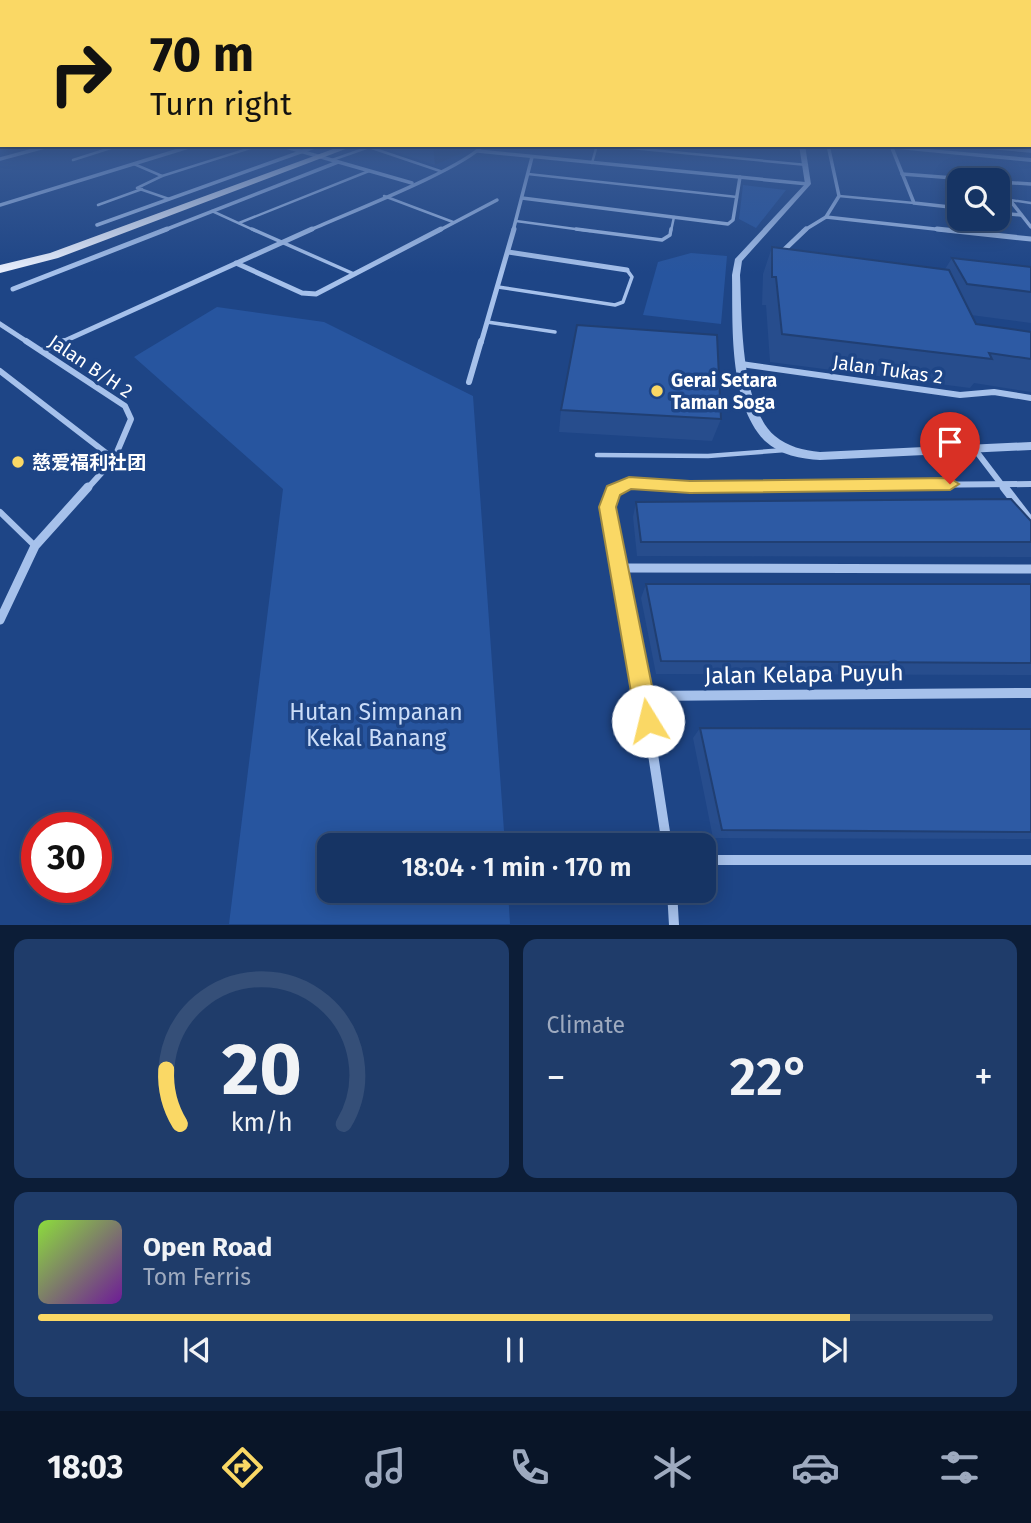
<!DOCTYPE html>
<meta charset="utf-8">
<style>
:root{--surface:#163464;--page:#1f3c6a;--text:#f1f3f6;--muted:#9eaabf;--line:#354f78;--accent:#fad865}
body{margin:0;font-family:"Fira Sans","Noto Sans SC",sans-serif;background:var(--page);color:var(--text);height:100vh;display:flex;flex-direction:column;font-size:26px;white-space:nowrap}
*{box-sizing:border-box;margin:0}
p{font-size:23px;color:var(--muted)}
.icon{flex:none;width:38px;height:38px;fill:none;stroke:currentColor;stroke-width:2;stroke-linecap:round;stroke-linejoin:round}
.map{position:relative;height:925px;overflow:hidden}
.sheet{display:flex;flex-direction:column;gap:14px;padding:14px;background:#0c1d37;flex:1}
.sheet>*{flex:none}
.guide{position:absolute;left:0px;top:0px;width:1032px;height:147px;box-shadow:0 4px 18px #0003,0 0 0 2px var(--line);background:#fad865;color:#111;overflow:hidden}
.tools{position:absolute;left:947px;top:168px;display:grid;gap:14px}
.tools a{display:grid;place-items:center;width:63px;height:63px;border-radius:14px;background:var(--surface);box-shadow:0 4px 18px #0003,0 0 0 2px var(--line);font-size:35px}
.speed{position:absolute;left:21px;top:812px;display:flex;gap:14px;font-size:35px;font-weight:700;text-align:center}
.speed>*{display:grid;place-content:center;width:91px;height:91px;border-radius:50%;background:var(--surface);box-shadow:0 4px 18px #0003,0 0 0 2px var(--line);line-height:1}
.speed .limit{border:10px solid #d22;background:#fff;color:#111}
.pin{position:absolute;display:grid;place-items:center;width:60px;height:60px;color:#fff;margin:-72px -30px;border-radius:50% 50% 50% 0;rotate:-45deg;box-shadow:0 0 7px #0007}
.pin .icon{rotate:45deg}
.me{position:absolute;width:77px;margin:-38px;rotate:351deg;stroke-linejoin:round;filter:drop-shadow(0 0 5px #0008)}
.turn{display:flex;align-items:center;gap:24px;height:147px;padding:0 35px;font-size:32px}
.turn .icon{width:91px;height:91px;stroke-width:2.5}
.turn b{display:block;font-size:49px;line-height:60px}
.big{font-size:52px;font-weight:600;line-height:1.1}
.sheet .tile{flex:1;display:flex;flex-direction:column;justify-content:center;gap:10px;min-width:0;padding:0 24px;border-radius:14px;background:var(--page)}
.sheet .dial{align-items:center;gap:0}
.dial svg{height:182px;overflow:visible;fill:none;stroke:var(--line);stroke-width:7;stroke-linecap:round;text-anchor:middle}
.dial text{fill:var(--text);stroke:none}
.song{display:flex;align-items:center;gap:21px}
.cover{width:84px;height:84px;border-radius:10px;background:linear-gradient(135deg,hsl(90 70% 55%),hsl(280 70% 35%))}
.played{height:7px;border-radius:4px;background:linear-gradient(90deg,var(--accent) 85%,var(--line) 85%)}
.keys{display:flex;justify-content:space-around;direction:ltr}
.heat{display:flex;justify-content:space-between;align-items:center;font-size:38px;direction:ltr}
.sheet .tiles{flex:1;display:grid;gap:14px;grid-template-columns:1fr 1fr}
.tile:last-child{grid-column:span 2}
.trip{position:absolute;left:317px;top:833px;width:399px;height:70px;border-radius:14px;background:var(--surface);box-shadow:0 4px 18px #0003,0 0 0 2px var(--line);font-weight:600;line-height:70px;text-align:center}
.tabs{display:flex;height:112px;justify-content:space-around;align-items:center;background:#091528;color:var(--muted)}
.tabs .icon{width:49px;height:49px}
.tabs .active{color:var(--accent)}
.tabs b{font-size:32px;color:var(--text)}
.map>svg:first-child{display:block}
</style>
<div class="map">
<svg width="1031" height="925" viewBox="0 0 1031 925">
<rect width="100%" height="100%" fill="#1e4586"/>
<!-- green -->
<g fill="#27559f">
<path d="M743,185L786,190L756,228L739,219Z"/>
<path d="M691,253L727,256L721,324L643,315L658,262Z"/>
<path d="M217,307L324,322L473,396L505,845H329V891H508L510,924H229L283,489L134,357Z"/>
</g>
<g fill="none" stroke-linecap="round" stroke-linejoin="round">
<!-- service-far3 -->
<g stroke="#a6c1eb" stroke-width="2.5">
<path d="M600,145L807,165"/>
<path d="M369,147L440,171"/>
<path d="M73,160L120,145"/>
<path d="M332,160L372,146"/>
<path d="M592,163L597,145"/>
<path d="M134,164L162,176"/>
<path d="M528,174L737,197"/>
<path d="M384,196L453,222"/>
<path d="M839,196L914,203"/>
<path d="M169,199L137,188L162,176L260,145"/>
<path d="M1010,200L1031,203"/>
<path d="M98,205L142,189"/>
<path d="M212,211L256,231"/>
<path d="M516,221L590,231"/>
<path d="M239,223L369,171"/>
<path d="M671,231L674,217"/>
</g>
<!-- service-far2 -->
<g stroke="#a6c1eb" stroke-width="3.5">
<path d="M252,229L354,274"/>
<path d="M576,229L662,240L670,235L671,229"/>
<path d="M498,287L615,305L623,302L632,277L627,270"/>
<path d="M487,322L555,332"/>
</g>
<!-- service-far1 -->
<path stroke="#a6c1eb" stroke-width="4.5" d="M597,455L708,456L785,450"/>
<!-- service -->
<path stroke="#a6c1eb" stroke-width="6" d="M0,512L35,546"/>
<!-- minor-far4 -->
<g stroke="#a6c1eb" stroke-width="3.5">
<path d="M279,145L412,183"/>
<path d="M964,145L1031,151"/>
<path d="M892,148L914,203L959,208"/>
<path d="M478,151L808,184"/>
<path d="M0,159L52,145"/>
<path d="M902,174L980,180"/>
<path d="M998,182L1031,184"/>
<path d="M998,185L1031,227"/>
<path d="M522,198L728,224L733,220L740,177"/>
<path d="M0,205L195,145"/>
<path d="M998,213L1021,215"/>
<path d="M826,217L953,231"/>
<path d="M97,225L320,145"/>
<path d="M162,231L338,162"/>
<path d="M308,231C343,215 463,169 483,145"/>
<path d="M438,231L497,200"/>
<path d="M513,231L532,157"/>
<path d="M803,231L826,217L839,196L828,145"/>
</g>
<!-- minor-far3 -->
<g stroke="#a6c1eb" stroke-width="5">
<path d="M937,229L1031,239"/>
<path d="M508,252L627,270"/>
<path d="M788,256L784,250L806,229"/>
<path d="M236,263L302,293L316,294L441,229"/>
<path d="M13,289L167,229"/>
<path d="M0,324L29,343"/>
<path d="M60,343L312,229"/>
<path d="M481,343L514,229"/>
</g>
<!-- minor-far2 -->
<g stroke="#a6c1eb" stroke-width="6">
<path d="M26,341L125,406L131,419L114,459L87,489"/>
<path d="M42,351L64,341"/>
<path d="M741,364L960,395L994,392L1031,398"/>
<path d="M0,371L114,459"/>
<path d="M469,382L481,341"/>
<path d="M973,447L1005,489"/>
<path d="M617,489L629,483L690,487L1031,484"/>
</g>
<!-- minor-far1 -->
<g stroke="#a6c1eb" stroke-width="9">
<path d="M621,487L613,491L607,507L641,679"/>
<path d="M1004,487L1031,522"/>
<path d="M621,568L1031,569"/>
<path d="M0,620L35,546L88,487"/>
</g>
<!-- minor -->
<g stroke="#a6c1eb" stroke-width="10">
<path d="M640,677L644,696"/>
<path d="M667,845L644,696L1031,693"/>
<path d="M704,860H1031"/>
<path d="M672,891L674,925"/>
</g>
<!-- tertiary -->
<g fill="#a6c1eb" fill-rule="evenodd">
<path d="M799,145H805L811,184L742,261L740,275C742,318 740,406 775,436C788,447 803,450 820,452L1031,442V450L820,460C801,459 780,455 765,441C728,403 733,324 732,275L735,259L805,184Z"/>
<path d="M857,145H883L1031,158V162Z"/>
</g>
<!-- primary -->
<path fill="#ebf1fe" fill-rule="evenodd" d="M344,145H356L58,258L0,273V265L50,253Z"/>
</g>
<!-- wall -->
<g fill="#274d8d">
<path d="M386,145H470L462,153L435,165L387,149Z"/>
<path d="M772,247L945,269L952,258L1031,267V323L971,315L976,324L1031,332V392L974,383L970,388L770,362L766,305H762L763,274Z"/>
<path d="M561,410L721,419L712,441L559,432Z"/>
<path d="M636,502L1031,521V557L637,556L633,517Z"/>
<path d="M646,584H1031V675L656,674L641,598Z"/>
<path d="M700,728L1031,729V839L713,838L693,738Z"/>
</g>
<!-- shaded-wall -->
<path fill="#203f73" d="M433,145H470L462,153L435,165Z"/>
<!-- building -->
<g fill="#2d5aa4" stroke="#203f73" stroke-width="2">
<path d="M772,247L949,270L976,324L1031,332V359L989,353L992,359L782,334L776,277H772Z"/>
<path d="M952,258L1031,267V292L967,284Z"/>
<path d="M577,325L717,335L721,419L561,410Z"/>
<path d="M1011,499L1031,521V542H641L636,502Z"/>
<path d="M646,584H1031V663L661,661Z"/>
<path d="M700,728L1031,729V832L722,830Z"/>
</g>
<!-- sky -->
<linearGradient id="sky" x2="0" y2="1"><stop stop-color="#10264a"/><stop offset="0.52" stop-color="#3b5c95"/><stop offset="1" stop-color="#3b5c95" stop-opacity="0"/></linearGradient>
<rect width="1031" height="273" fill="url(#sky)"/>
<!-- route -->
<path fill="#fad865" stroke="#a28c42" stroke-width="2" d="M629,477L690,481L950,478L959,484L950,490L690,493L631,489L620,495L616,507L659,721L656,729L648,733L640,729L636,721L599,507L607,486Z"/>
<!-- markers -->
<g fill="#fad865" stroke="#1e4586" stroke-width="2.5">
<circle cx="657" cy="391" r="7"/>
<circle cx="18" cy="462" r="7"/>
</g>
<g text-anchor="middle" stroke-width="7" stroke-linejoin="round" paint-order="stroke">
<!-- street labels -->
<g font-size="19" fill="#fff" stroke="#1e4586">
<text transform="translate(91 366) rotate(34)" y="7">Jalan B/H 2</text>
<text transform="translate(888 369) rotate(8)" y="7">Jalan Tukas 2</text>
</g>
<!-- poi labels -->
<g font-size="19" font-weight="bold" fill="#fff" stroke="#1e4586" text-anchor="start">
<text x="671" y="387">Gerai Setara<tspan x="671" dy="22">Taman Soga</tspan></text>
<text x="32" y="469">慈爱福利社团</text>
</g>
<!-- near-street labels -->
<g font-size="23" fill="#fff" stroke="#1e4586">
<text transform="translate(804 674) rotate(-1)" y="8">Jalan Kelapa Puyuh</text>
</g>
<!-- near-park labels -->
<g font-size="23" fill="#cbddf8" stroke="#1e4586">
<text x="376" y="720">Hutan Simpanan<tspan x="376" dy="26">Kekal Banang</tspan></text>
</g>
</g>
</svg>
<div class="tools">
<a><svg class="icon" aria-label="search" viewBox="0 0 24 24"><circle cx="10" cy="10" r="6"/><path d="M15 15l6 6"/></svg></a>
</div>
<div class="speed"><div class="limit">30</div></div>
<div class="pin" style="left:950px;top:484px;background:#d93025"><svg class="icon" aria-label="arrive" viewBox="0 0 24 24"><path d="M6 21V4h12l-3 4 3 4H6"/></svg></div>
<svg class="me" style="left:648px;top:721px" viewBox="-20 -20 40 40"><circle r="19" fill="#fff"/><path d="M0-13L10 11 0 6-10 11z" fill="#fad865"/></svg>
<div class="trip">18:04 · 1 min · 170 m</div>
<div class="guide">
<div class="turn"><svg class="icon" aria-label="right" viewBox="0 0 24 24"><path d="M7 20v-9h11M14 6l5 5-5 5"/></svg><div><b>70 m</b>Turn right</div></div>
</div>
</div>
<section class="sheet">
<div class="tiles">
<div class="tile dial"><svg viewBox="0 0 100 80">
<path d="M14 69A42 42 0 1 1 86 69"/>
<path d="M14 69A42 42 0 0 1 8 45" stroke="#fad865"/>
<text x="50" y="56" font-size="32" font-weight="700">20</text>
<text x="50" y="72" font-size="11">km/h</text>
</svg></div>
<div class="tile"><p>Climate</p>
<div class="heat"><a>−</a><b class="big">22°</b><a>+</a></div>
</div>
<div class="tile">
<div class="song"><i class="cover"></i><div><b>Open Road</b><p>Tom Ferris</p></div></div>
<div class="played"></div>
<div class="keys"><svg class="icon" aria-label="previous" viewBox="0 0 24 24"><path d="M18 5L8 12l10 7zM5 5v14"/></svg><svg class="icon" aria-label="pause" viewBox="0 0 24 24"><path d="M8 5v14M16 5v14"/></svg><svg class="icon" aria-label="next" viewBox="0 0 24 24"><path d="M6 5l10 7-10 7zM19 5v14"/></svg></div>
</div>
</div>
</section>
<nav class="tabs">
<b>18:03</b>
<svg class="icon active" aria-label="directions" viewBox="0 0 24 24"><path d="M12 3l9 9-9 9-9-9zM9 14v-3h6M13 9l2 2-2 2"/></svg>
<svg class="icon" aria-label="music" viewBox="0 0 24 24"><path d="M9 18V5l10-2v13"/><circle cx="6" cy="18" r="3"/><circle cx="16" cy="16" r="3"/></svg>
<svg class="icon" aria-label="phone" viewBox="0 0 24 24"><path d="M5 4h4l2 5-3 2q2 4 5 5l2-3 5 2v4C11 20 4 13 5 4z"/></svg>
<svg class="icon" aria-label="climate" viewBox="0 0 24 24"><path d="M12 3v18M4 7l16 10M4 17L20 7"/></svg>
<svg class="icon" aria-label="car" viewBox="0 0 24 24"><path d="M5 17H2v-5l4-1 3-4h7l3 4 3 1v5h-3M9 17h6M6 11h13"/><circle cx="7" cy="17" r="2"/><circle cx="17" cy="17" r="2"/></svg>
<svg class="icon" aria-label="filters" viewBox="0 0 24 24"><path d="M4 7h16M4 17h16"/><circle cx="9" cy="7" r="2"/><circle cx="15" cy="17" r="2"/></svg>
</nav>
